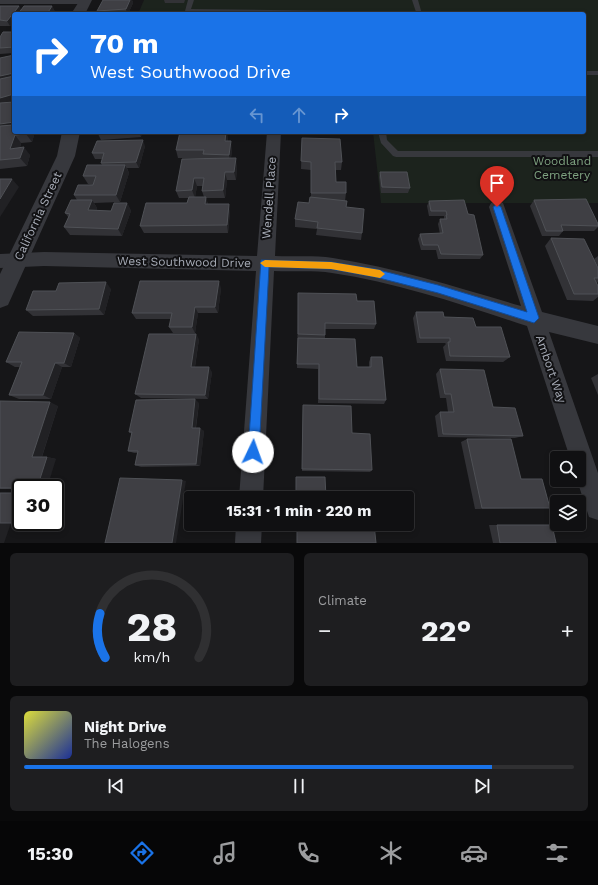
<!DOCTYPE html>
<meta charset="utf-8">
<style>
:root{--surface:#101012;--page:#1e1e20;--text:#f1f3f6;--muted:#9c9d9f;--line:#303032;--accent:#1a73e8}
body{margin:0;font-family:"Work Sans",sans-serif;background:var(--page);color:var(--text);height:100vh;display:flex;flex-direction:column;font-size:15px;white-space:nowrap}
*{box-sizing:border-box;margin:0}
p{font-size:13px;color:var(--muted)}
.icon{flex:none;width:22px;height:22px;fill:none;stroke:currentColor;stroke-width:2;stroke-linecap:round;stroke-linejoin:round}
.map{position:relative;height:543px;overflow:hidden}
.details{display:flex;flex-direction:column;gap:10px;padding:10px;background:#09090a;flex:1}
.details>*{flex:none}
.top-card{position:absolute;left:12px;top:12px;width:574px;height:122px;border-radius:4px;box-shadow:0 2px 6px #0003,0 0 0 1px var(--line);background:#1a73e8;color:#fff;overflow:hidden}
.controls{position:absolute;left:550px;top:451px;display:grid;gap:8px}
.controls a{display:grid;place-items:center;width:36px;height:36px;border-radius:4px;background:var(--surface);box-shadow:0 2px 6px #0003,0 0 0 1px var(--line);font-size:20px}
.speed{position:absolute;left:12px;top:479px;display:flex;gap:8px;font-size:20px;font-weight:700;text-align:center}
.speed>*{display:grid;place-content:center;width:52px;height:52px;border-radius:50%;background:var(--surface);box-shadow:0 2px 6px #0003,0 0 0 1px var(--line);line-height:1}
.speed .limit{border:2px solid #111;border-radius:6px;background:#fff;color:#111}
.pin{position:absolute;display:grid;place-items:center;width:34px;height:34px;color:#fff;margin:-41px -17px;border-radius:50% 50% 50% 0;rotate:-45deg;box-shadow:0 0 4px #0007}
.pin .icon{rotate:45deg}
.me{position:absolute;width:44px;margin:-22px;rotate:3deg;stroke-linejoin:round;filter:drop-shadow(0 0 3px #0008)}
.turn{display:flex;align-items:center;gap:14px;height:84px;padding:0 12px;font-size:18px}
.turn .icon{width:52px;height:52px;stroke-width:2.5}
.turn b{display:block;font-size:28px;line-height:34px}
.lanes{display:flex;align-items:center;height:38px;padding:0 12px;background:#0003;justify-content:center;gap:20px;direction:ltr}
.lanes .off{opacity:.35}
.big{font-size:30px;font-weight:700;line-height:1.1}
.details .card{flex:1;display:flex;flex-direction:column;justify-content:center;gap:6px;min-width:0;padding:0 14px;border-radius:6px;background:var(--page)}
.details .dial{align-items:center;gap:0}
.dial svg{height:104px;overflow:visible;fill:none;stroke:var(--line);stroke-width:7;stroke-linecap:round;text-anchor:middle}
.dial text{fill:var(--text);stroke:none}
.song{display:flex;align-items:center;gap:12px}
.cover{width:48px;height:48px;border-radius:6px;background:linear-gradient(135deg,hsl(60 70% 55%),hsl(230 70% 35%))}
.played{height:4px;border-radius:2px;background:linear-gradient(90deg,var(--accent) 85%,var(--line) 85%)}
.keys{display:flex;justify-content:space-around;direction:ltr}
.heat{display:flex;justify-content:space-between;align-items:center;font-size:22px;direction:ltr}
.details .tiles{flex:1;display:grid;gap:10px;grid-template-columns:1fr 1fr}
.card:last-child{grid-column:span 2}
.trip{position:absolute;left:184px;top:491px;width:230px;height:40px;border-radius:4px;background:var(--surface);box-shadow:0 2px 6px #0003,0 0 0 1px var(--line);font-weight:700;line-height:40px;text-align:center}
.dock{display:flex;height:64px;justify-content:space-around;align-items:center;background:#060607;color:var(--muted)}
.dock .icon{width:28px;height:28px}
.dock .selected{color:var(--accent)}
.dock b{font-size:18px;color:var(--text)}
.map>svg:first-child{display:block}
</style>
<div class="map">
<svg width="598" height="543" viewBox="0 0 598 543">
<rect width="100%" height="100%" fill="#161618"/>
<!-- green -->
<path fill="#1c231d" d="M144,0H598V203H381L373,132H584V14H138Z"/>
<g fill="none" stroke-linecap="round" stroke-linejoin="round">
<!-- service -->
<g fill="#37383d" fill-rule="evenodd">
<path d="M188,0H194L191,9L416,12L412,0H418L422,14L188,13L185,11Z"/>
<rect x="584" y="71" width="14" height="4"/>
<path d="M378,132H386L387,140L398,151H598V157H396L393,156L381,143Z"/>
</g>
<!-- minor -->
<g fill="#37383d" fill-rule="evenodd">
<path d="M0,0H90L91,1L86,4H0Z"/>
<path d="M267,132H281L275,256C294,257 314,255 333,258C397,268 459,288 521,306L489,207L491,203L497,201L503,203L542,312L598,326V344L549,332L598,473V520L589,517L577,480H579V458H570L527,326C463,305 399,283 332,273C314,270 293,272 274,271L263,498H239L256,271L44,266L0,268V254L44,252L257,256Z"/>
<path d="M236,524H262L261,543H235Z"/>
</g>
<!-- tertiary -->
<g fill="#37383d" fill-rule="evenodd">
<path d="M80,0H92L85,14H71Z"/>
<path d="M62,132H80L75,156L8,305L0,308V274L57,156Z"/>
</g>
</g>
<!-- wall -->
<g fill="#323236" fill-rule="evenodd">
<path d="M130,0H132L133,3L128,14H95L98,13L97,11Z"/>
<path d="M164,0H185L184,3H165Z"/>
<path d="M0,6H19L21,10L52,6L55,12L54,14H14V22L10,26H0Z"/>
<path d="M14,32V53L0,54V37Z"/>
<path d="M0,58L10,102L14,132H35L32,142L21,143L20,148L30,155L27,166L0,169Z"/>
<path d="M97,132H142L141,137L101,140Z"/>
<path d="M228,137V141L232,150L231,158L237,166L236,180H227L225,198H206L208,204L230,211L228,233H144L140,226L187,203L188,198H179L176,191L204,159V158H178L176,150ZM197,186H203L202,191L204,197H195Z"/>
<path d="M302,138L342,162L341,170H336V182L346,193L345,201L346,207L362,233L361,240L316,235L317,229L295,227V219L309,203L311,197V170L301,169Z"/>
<path d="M145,146L139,168H127L129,173L120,202L94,203L97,208L96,211H111L127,203L131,211L122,236L70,235L64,227L69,218L65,213L77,200L74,195L93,185L88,184L83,176L102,165L101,163L102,159H95L92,153Z"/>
<path d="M380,172L410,188L408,193H381L379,177Z"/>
<path d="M534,200L598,224V227L594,231H563L559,236H542L530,206Z"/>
<path d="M429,201L468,214L483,255L480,259H438L436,250H421L418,239L420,234H440L438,224L440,219H444V216H429L427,206Z"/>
<path d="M551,238L598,268V282L597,283L598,286V297L593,301L567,300L545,246Z"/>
<path d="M598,256V267L594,259Z"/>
<path d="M221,288L218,313H198L195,333H173L169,327L171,319H136L132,313Z"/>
<path d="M111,289L104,315L33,316L26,310Z"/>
<path d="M298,293L357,301L376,324L374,329H325V338L357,367H369V362L371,357L386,400L384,404L318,403V369L297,368Z"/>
<path d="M416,312L444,317L476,327L510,357L503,362L446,361L443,347L446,344L445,343H417L413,318Z"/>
<path d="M74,333L80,338L71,367H62L51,399H19L9,395L20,367H15L6,362Z"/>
<path d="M199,339L195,367L212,372L208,399L141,398L135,394Z"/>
<path d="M440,369L493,407L523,436L515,438L438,437L435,416L440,412H448L446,398H440L436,374Z"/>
<path d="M598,374V395L591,378Z"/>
<path d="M0,401L58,406L42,457H47L56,459L21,488V489H0Z"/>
<path d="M199,403L196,428L204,431L200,466L141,467L135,465L137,453H134L128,451L132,434L129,432Z"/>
<path d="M303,405L372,470L370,472L302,471Z"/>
<path d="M467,439L521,479L550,508L475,509L461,442Z"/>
<path d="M489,525H542L556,543H493Z"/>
</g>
<!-- shaded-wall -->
<g fill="#212124">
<path d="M130,0H132L133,3L128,14H127L126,9Z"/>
<path d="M19,6L22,12L20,14H14V20H13L14,22L10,26L7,21Z"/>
<path d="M52,6L55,12L54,14H47Z"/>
<path d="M14,73V79L0,82V76Z"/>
<path d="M14,94V101L0,105V98Z"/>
<path d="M14,122V128L0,130V124Z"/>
<path d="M27,132H35L32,142L26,134Z"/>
<path d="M139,132H142L141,137Z"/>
<path d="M226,132H227L228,137L227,150L225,141Z"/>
<path d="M15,135L21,143L17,157L10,149Z"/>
<path d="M143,140L145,146L139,168L136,162Z"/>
<path d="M231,141L232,150L230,163L229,155Z"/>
<path d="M24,147L30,155L27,166L20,158Z"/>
<path d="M236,158L237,166L236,180L234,172Z"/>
<path d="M125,165L129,173L120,202L116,195Z"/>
<path d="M225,172L227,180L225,198L223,190Z"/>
<path d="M194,178L197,186L195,198L192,190Z"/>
<path d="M12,179L19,187L0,217V199Z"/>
<path d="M206,197L208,205L205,204Z"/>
<path d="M92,200L97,208L93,218L88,210Z"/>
<path d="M127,203L131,211L122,236L118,229Z"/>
<path d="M229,204L230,211L228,233L227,225Z"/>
<path d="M219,281L221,288L218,313L215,307Z"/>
<path d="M106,282L111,289L104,315L99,309Z"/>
<path d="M195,307L198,313L195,333L192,327Z"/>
<path d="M74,333L80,338L71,367L64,363Z"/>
<path d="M196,334L199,339L194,372L191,367Z"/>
<path d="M55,363L62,367L51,399L43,395Z"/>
<path d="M209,367L212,372L208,399L205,395Z"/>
<path d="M195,399L199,403L195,431L192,428Z"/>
<path d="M50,402L58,406L41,459L32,457Z"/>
<path d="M200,428L204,431L200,466L196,464Z"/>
<path d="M47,457L56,459L47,488H37Z"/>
<path d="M182,480L186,481L176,543H172Z"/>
<path d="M21,494V522H22V523H11Z"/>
<path d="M0,523H11L4,543H0Z"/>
</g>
<!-- building -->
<g fill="#3f3f44" stroke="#4f5156">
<path d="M103,0H130L126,9L97,11Z"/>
<path d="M0,6H19L7,21L0,20Z"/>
<path d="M24,6H52L47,14H18Z"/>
<path d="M96,13L110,14H95Z"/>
<path d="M3,32H14V47L0,48V37Z"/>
<path d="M14,55V73L0,76V58Z"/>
<path d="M14,76V94L0,98V79Z"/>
<path d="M14,102V122L0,124V103Z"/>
<path d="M14,125V132H27L26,134L15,135L10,149L24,147L20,158L0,160V126Z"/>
<path d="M180,132H226L225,141H231L229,155L203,154L204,150H176Z"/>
<path d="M302,138L340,139L342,162H335L336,182H346V193H311V162L301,161Z"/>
<path d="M143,140L136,162L101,163L104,153H92L97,141Z"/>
<path d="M236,158L234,172H225L223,190L202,191L204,178H194L192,190L176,191L182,159Z"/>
<path d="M87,165H125L116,195H74L78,185H93L96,176H83Z"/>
<path d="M380,172H407L410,188L382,187Z"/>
<path d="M0,179H12L0,199Z"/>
<path d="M189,197H206L205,204H229L227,225L140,226L146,203H187Z"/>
<path d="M310,197L347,201L346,207L364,209L362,233L317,228L318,222L295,219L298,202L309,203Z"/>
<path d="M586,199L598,224V226L561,225L563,231H546L534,200Z"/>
<path d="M71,200H92L88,210L111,211L114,203H127L118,229L64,227L70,214L65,213Z"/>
<path d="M464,200L468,214L474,215L483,255L441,254L438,245H423L420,234L443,233L440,219H447L446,215H447L446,211H431L429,201Z"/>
<path d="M551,238L584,239L598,268V278H594L598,286V294H574Z"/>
<path d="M140,281H219L215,307H195L192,327H169L172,313H132Z"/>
<path d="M106,282L99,309L26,310L33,291H56L59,283Z"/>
<path d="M298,293L356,294L357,301H374L376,324L325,323V335L298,334Z"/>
<path d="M416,312H443L444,317L473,318L476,327H501L510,357L450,356L448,342H450V338H420Z"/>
<path d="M19,332L74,333L64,363H55L43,395H9L22,362H6Z"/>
<path d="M149,334H196L191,367H209L205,395L135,394Z"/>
<path d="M298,338L355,339L357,367H371V357H382L386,400L319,399V364H297Z"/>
<path d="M440,369L484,370L493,407L515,408L523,436L443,434L440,412H454L451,394H445Z"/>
<path d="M195,399L192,428H200L196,464L135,465L138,451H128L132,432H129L136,400Z"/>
<path d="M0,401L50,402L32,457H47L37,488H0Z"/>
<path d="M303,405L351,406L352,433L370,434L372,470L302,469Z"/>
<path d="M467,439H511L521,479H542L550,508H482Z"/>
<path d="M296,477H325L326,498H296Z"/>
<path d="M120,478L182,480L172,543H105Z"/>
<path d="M0,493H21L11,523H0Z"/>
<path d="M297,524H374L376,543H297Z"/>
<path d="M497,525H552L556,543H500Z"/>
</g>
<!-- route -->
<path fill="#1a73e8" stroke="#114b97" d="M497,204L501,207L539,318L534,323L438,293L375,277L331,269L269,267L259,452L258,456L253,458L249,456L248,452L261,260L331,262L375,269L438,285L527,312L493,207Z"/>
<!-- slow -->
<path fill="#f59e0b" d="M265,260L331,262L380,270L385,274L380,278L331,269L265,267L260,263Z"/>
<g text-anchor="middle" stroke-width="4" stroke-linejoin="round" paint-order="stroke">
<!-- park labels -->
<g font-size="12" fill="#7fa381" stroke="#111113">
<text x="562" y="165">Woodland<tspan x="562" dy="14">Cemetery</tspan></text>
</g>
<!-- street labels -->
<g font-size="12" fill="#a8adb8" stroke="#111113">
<text transform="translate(269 198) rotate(-86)" y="4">Wendell Place</text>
<text transform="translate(38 216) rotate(-65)" y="4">California Street</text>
<text transform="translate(184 262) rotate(1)" y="4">West Southwood Drive</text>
<text transform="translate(551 369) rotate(71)" y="4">Ambort Way</text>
</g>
</g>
</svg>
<div class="controls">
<a><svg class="icon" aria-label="search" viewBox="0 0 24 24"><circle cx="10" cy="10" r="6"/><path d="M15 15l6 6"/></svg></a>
<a><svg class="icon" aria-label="layers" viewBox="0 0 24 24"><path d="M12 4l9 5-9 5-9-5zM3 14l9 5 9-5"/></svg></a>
</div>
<div class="speed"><div class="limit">30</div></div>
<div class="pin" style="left:497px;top:207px;background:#d93025"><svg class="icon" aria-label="arrive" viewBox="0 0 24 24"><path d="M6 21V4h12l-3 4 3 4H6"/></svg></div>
<svg class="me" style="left:253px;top:452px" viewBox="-20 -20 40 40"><circle r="19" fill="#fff"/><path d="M0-13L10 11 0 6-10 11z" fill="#1a73e8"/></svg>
<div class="trip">15:31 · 1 min · 220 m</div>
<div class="top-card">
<div class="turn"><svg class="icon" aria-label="right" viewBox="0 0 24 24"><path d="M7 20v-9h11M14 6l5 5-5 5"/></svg><div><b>70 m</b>West Southwood Drive</div></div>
<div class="lanes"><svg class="icon off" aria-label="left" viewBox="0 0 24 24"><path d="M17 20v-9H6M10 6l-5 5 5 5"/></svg><svg class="icon off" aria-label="ahead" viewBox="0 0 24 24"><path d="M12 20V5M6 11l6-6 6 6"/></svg><svg class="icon" aria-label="right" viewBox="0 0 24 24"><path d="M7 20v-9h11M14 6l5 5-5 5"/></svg></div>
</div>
</div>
<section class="details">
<div class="tiles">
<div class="card dial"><svg viewBox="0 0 100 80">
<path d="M14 69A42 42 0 1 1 86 69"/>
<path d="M14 69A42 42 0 0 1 10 35" stroke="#1a73e8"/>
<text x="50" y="56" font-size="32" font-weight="700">28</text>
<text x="50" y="72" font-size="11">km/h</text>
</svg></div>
<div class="card"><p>Climate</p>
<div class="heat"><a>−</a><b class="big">22°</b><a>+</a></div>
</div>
<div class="card">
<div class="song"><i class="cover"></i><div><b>Night Drive</b><p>The Halogens</p></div></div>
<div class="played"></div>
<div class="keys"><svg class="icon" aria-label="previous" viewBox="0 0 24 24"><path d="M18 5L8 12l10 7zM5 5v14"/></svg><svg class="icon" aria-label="pause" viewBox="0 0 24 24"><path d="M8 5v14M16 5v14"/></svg><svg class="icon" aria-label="next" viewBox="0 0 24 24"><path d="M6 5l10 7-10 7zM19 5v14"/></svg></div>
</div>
</div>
</section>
<nav class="dock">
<b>15:30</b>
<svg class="icon selected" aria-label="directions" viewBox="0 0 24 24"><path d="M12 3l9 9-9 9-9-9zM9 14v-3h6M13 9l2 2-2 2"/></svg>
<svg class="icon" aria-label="music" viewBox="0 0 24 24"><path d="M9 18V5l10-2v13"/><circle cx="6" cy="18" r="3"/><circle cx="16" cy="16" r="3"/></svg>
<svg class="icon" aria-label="phone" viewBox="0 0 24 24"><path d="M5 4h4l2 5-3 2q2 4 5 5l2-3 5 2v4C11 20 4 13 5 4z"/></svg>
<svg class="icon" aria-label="climate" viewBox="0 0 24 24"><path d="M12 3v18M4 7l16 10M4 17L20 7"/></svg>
<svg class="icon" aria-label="car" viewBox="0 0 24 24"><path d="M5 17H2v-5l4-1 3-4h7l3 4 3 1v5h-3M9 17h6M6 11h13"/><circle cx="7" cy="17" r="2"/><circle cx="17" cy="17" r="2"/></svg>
<svg class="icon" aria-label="filters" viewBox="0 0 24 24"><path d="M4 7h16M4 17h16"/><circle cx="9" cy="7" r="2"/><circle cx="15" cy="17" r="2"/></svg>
</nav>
